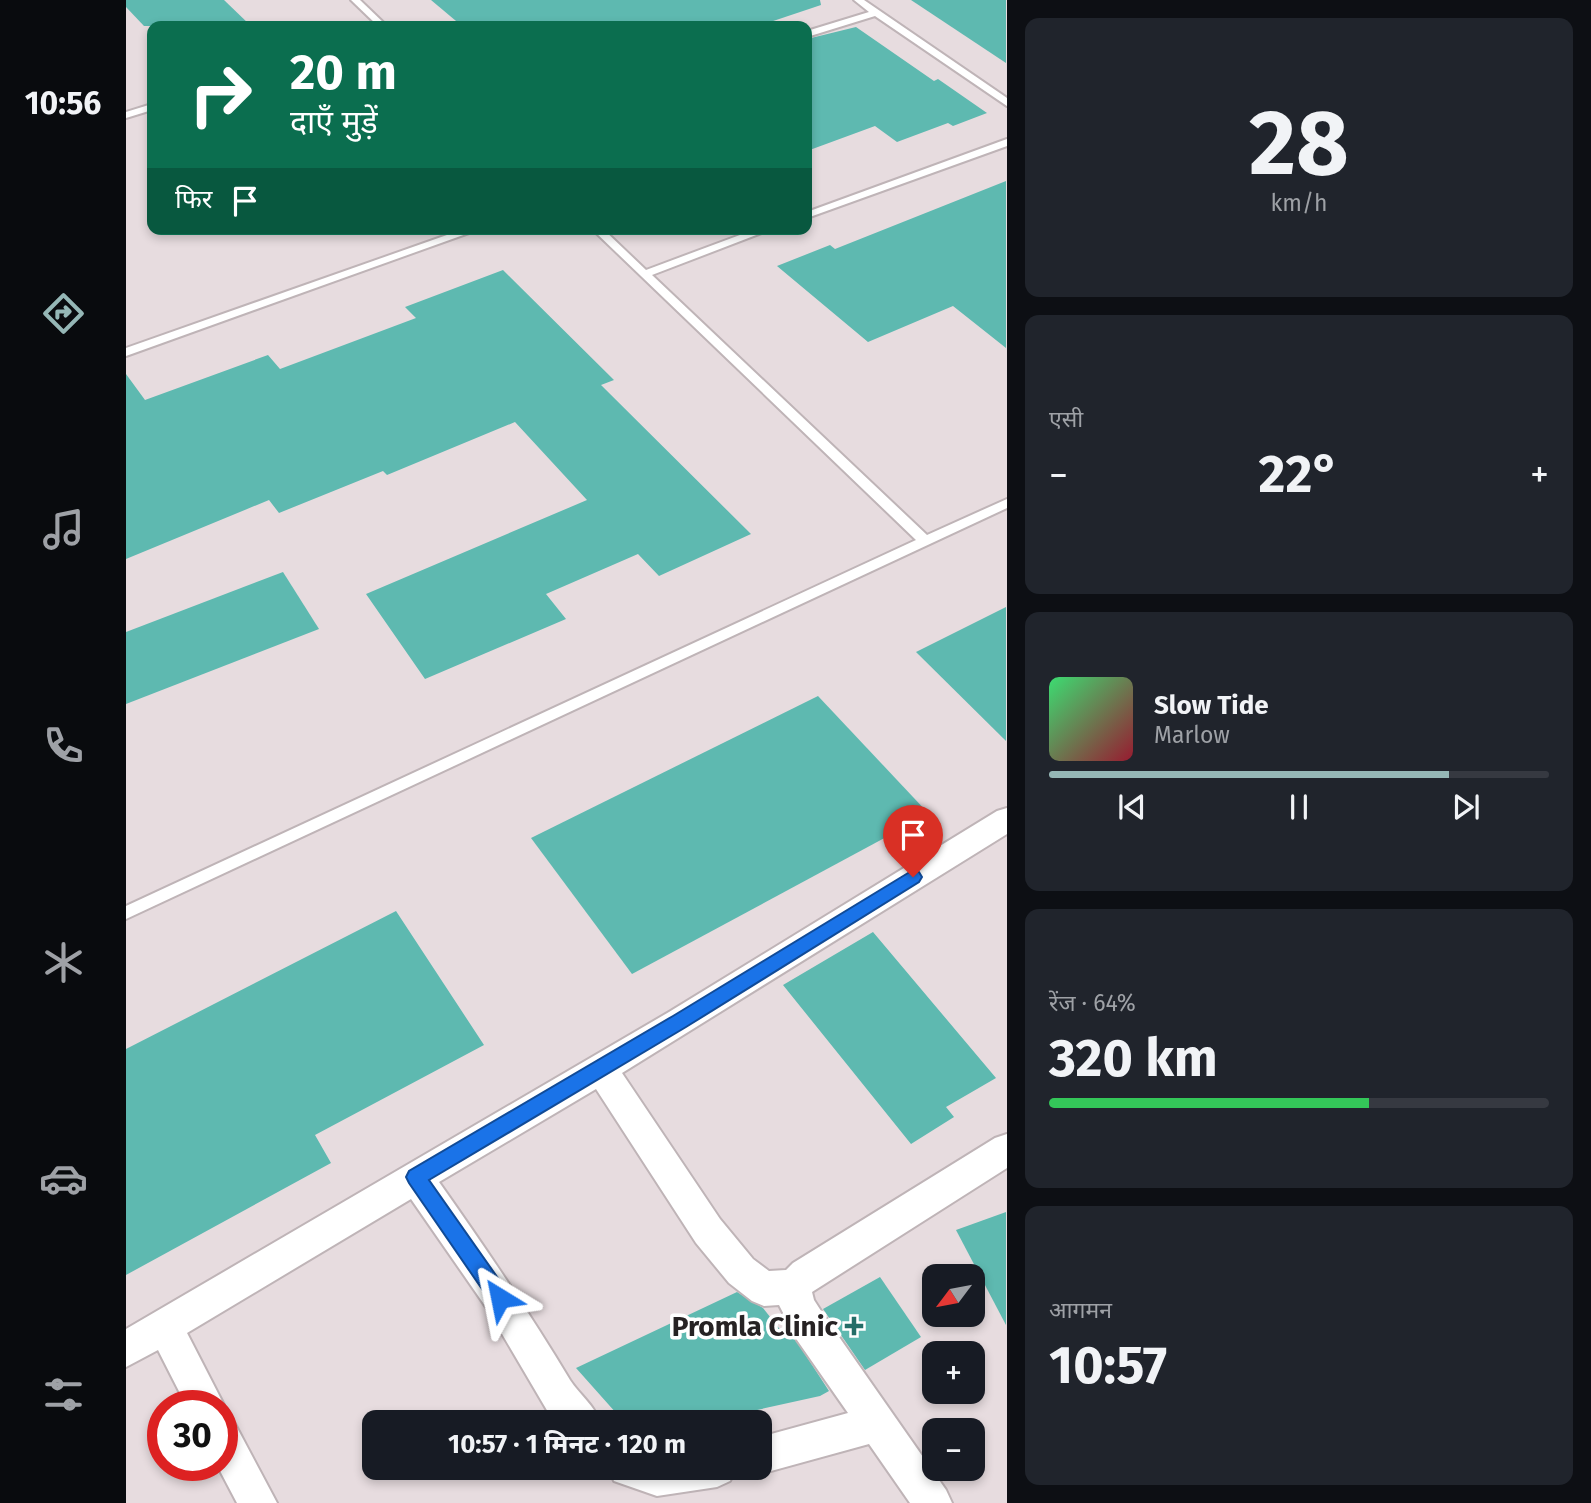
<!DOCTYPE html>
<html lang="hi">
<meta charset="utf-8">
<style>
:root{--surface:#171b24;--page:#20242c;--text:#f1f3f6;--muted:#9ea1a6;--line:#363941;--accent:#95b7b6}
body{margin:0;font-family:"Fira Sans","Noto Sans Devanagari",sans-serif;background:var(--page);color:var(--text);height:100vh;display:flex;flex-direction:column;font-size:26px;white-space:nowrap}
*{box-sizing:border-box;margin:0}
p{font-size:23px;color:var(--muted)}
.icon{flex:none;width:38px;height:38px;fill:none;stroke:currentColor;stroke-width:2;stroke-linecap:round;stroke-linejoin:round}
.map{position:relative;flex:1;overflow:hidden}
.drawer{display:flex;flex-direction:column;gap:18px;padding:18px;background:#0d0f14;width:584px}
.drawer>*{flex:none}
.guide{position:absolute;left:21px;top:21px;width:665px;height:214px;border-radius:14px;box-shadow:0 4px 10px #0003;background:#0b6e4f;color:#fff;overflow:hidden}
.needle{width:46px;rotate:238deg}
.buttons{position:absolute;left:796px;top:1264px;display:grid;gap:14px}
.buttons a{display:grid;place-items:center;width:63px;height:63px;border-radius:14px;background:var(--surface);box-shadow:0 4px 10px #0003;font-size:35px}
.speed{position:absolute;left:21px;top:1390px;display:flex;gap:14px;font-size:35px;font-weight:700;text-align:center}
.speed>*{display:grid;place-content:center;width:91px;height:91px;border-radius:50%;background:var(--surface);box-shadow:0 4px 10px #0003;line-height:1}
.speed .limit{border:10px solid #d22;background:#fff;color:#111}
.pin{position:absolute;display:grid;place-items:center;width:60px;height:60px;color:#fff;margin:-72px -30px;border-radius:50% 50% 50% 0;rotate:-45deg;box-shadow:0 0 7px #0007}
.pin .icon{rotate:45deg}
.me{position:absolute;width:77px;margin:-38px;rotate:325deg;stroke-linejoin:round;filter:drop-shadow(0 0 5px #0008)}
.turn{display:flex;align-items:center;gap:24px;height:147px;padding:0 28px;font-size:32px}
.turn .icon{width:91px;height:91px;stroke-width:2.5}
.turn b{display:block;font-size:49px;line-height:60px}
.then{display:flex;align-items:center;height:66px;padding:0 28px;background:#0003;gap:14px;font-size:26px}
.big{font-size:52px;font-weight:700;line-height:1.1}
.drawer .widget{flex:1;display:flex;flex-direction:column;justify-content:center;gap:10px;min-width:0;padding:0 24px;border-radius:14px;background:var(--page)}
.drawer .dial{align-items:center;gap:0}
.dial b{font-size:91px;line-height:1}
.song{display:flex;align-items:center;gap:21px}
.cover{width:84px;height:84px;border-radius:10px;background:linear-gradient(135deg,hsl(140 70% 55%),hsl(350 70% 35%))}
.played{height:7px;border-radius:4px;background:linear-gradient(90deg,var(--accent) 80%,var(--line) 80%)}
.keys{display:flex;justify-content:space-around;direction:ltr}
.heat{display:flex;justify-content:space-between;align-items:center;font-size:38px;direction:ltr}
.charge{height:10px;border-radius:5px;background:linear-gradient(90deg,#34c759 64%,var(--line) 0)}
.trip{position:absolute;left:236px;top:1410px;width:410px;height:70px;border-radius:14px;background:var(--surface);box-shadow:0 4px 10px #0003;font-weight:700;line-height:70px;text-align:center}
main{display:flex;flex:1;min-height:0}
.tabs{display:flex;flex-direction:column;width:126px;justify-content:space-around;align-items:center;background:#090b0e;color:var(--muted)}
.tabs .icon{width:49px;height:49px}
.tabs .current{color:var(--accent)}
.tabs b{font-size:32px;color:var(--text)}
.map>svg:first-child{display:block}
</style>
<main>
<nav class="tabs">
<b>10:56</b>
<svg class="icon current" aria-label="directions" viewBox="0 0 24 24"><path d="M12 3l9 9-9 9-9-9zM9 14v-3h6M13 9l2 2-2 2"/></svg>
<svg class="icon" aria-label="music" viewBox="0 0 24 24"><path d="M9 18V5l10-2v13"/><circle cx="6" cy="18" r="3"/><circle cx="16" cy="16" r="3"/></svg>
<svg class="icon" aria-label="phone" viewBox="0 0 24 24"><path d="M5 4h4l2 5-3 2q2 4 5 5l2-3 5 2v4C11 20 4 13 5 4z"/></svg>
<svg class="icon" aria-label="climate" viewBox="0 0 24 24"><path d="M12 3v18M4 7l16 10M4 17L20 7"/></svg>
<svg class="icon" aria-label="car" viewBox="0 0 24 24"><path d="M5 17H2v-5l4-1 3-4h7l3 4 3 1v5h-3M9 17h6M6 11h13"/><circle cx="7" cy="17" r="2"/><circle cx="17" cy="17" r="2"/></svg>
<svg class="icon" aria-label="filters" viewBox="0 0 24 24"><path d="M4 7h16M4 17h16"/><circle cx="9" cy="7" r="2"/><circle cx="15" cy="17" r="2"/></svg>
</nav>
<div class="map">
<svg width="881" height="1503" viewBox="0 0 881 1503">
<rect width="100%" height="100%" fill="#e7dcdf"/>
<!-- building -->
<g fill="#5eb9b0">
<path d="M0,0H98L125,26H18L0,7Z"/>
<path d="M305,0H694L695,5L632,26H336Z"/>
<path d="M785,0H880V63Z"/>
<path d="M730,27L808,81L812,79L861,113L827,126L822,123L771,142L749,126L681,151V39Z"/>
<path d="M880,181V348L827,306L742,342L651,266L704,245L709,249Z"/>
<path d="M377,270L488,380L475,385L625,534L533,576L512,554L420,594L440,619L299,679L240,594L461,500L389,422L261,475L257,471L153,513L143,500L0,559V374L19,400L142,355L154,369L290,318L279,307Z"/>
<path d="M157,572L193,629L0,704V632Z"/>
<path d="M880,607V741L790,652Z"/>
<path d="M692,696L803,814L506,974L405,838Z"/>
<path d="M270,911L358,1045L189,1135L205,1163L0,1275V1049Z"/>
<path d="M747,932L870,1078L820,1107L828,1117L785,1144L657,985Z"/>
<path d="M880,1212V1325L830,1230Z"/>
<path d="M754,1277L795,1337L739,1370L697,1309Z"/>
<path d="M611,1292L637,1308L656,1332L662,1328L703,1391L694,1396L572,1423H499L450,1368Z"/>
</g>
<g fill="none" stroke-linecap="round" stroke-linejoin="round">
<!-- service casing -->
<g stroke="#bfb4b7" stroke-width="4">
<g id="service">
<path d="M225,0H234L261,26H252Z"/>
<path d="M728,0H738L881,98V106L749,16L681,37V31L743,12Z"/>
<path d="M26,104V110L0,118V112Z"/>
<path d="M881,139V146L681,218V212Z"/>
<path d="M338,229H354L0,356V348Z"/>
<path d="M466,229H477L520,270L630,229H646L526,275L801,535L881,499V508L0,919V906L790,540Z"/>
</g>
</g>
<!-- minor casing -->
<g stroke="#bfb4b7" stroke-width="4">
<g id="minor">
<path d="M881,808V834L496,1073L594,1219L627,1259L643,1271L660,1270L667,1263L869,1138L881,1134V1168L686,1292L688,1300L697,1314L820,1490L826,1503H784L743,1444L634,1474L621,1468H634V1437L722,1413L671,1340L653,1305L638,1306L626,1301L603,1283L570,1243L470,1089L313,1182C359,1247 403,1312 444,1380C454,1395 468,1405 475,1423H432L422,1412L362,1310L285,1199L61,1333L98,1405L96,1410V1405H60L32,1350L0,1367V1329L543,1012L871,811Z"/>
<path d="M96,1419L109,1424L151,1503H111L91,1465H96Z"/>
<path d="M482,1468H610L604,1481L591,1487L531,1496L488,1481Z"/>
</g>
</g>
<!-- service -->
<use href="#service" fill="#fff" fill-rule="evenodd"/>
<!-- minor -->
<use href="#minor" fill="#fff" fill-rule="evenodd"/>
</g>
<!-- route -->
<path fill="#1a73e8" stroke="#114b97" stroke-width="2" d="M787,870L793,872L796,877L793,882L560,1027L303,1180L381,1291L384,1298L381,1305L374,1308L367,1305L283,1183L280,1177L283,1171L547,1016Z"/>
<!-- markers -->
<path fill="#246d67" stroke="#fff" stroke-width="2.5" d="M724.5 1315.5h7v7h7v7h-7v7h-7v-7h-7v-7h7z"/>
<g text-anchor="middle" stroke-width="7" stroke-linejoin="round" paint-order="stroke">
<!-- near-poi labels -->
<g font-size="28" font-weight="bold" fill="#262223" stroke="#fff" text-anchor="end">
<text x="712" y="1336">Promla Clinic</text>
</g>
</g>
</svg>
<div class="buttons">
<a><svg class="needle" viewBox="-14 -14 28 28"><path d="M0-13l5 13h-10z" fill="#e53935"/><path d="M0 13l5-13h-10z" fill="#9ea1a6"/></svg></a>
<a>+</a>
<a>−</a>
</div>
<div class="speed"><div class="limit">30</div></div>
<div class="pin" style="left:787px;top:877px;background:#d93025"><svg class="icon" aria-label="arrive" viewBox="0 0 24 24"><path d="M6 21V4h12l-3 4 3 4H6"/></svg></div>
<svg class="me" style="left:374px;top:1298px" viewBox="-20 -20 40 40"><path d="M0-17L14 15 0 8-14 15z" fill="#1a73e8" stroke="#fff" stroke-width="4"/></svg>
<div class="trip">10:57 · 1 मिनट · 120 m</div>
<div class="guide">
<div class="turn"><svg class="icon" aria-label="right" viewBox="0 0 24 24"><path d="M7 20v-9h11M14 6l5 5-5 5"/></svg><div><b>20 m</b>दाएँ मुड़ें</div></div>
<div class="then">फिर<svg class="icon" aria-label="arrive" viewBox="0 0 24 24"><path d="M6 21V4h12l-3 4 3 4H6"/></svg></div>
</div>
</div>
<section class="drawer">
<div class="widget dial"><b>28</b><p>km/h</p></div>
<div class="widget"><p>एसी</p>
<div class="heat"><a>−</a><b class="big">22°</b><a>+</a></div>
</div>
<div class="widget">
<div class="song"><i class="cover"></i><div><b>Slow Tide</b><p>Marlow</p></div></div>
<div class="played"></div>
<div class="keys"><svg class="icon" aria-label="previous" viewBox="0 0 24 24"><path d="M18 5L8 12l10 7zM5 5v14"/></svg><svg class="icon" aria-label="pause" viewBox="0 0 24 24"><path d="M8 5v14M16 5v14"/></svg><svg class="icon" aria-label="next" viewBox="0 0 24 24"><path d="M6 5l10 7-10 7zM19 5v14"/></svg></div>
</div>
<div class="widget"><p>रेंज · 64%</p><b class="big">320 km</b><div class="charge"></div></div>
<div class="widget"><p>आगमन</p><b class="big">10:57</b></div>
</section>
</main>
